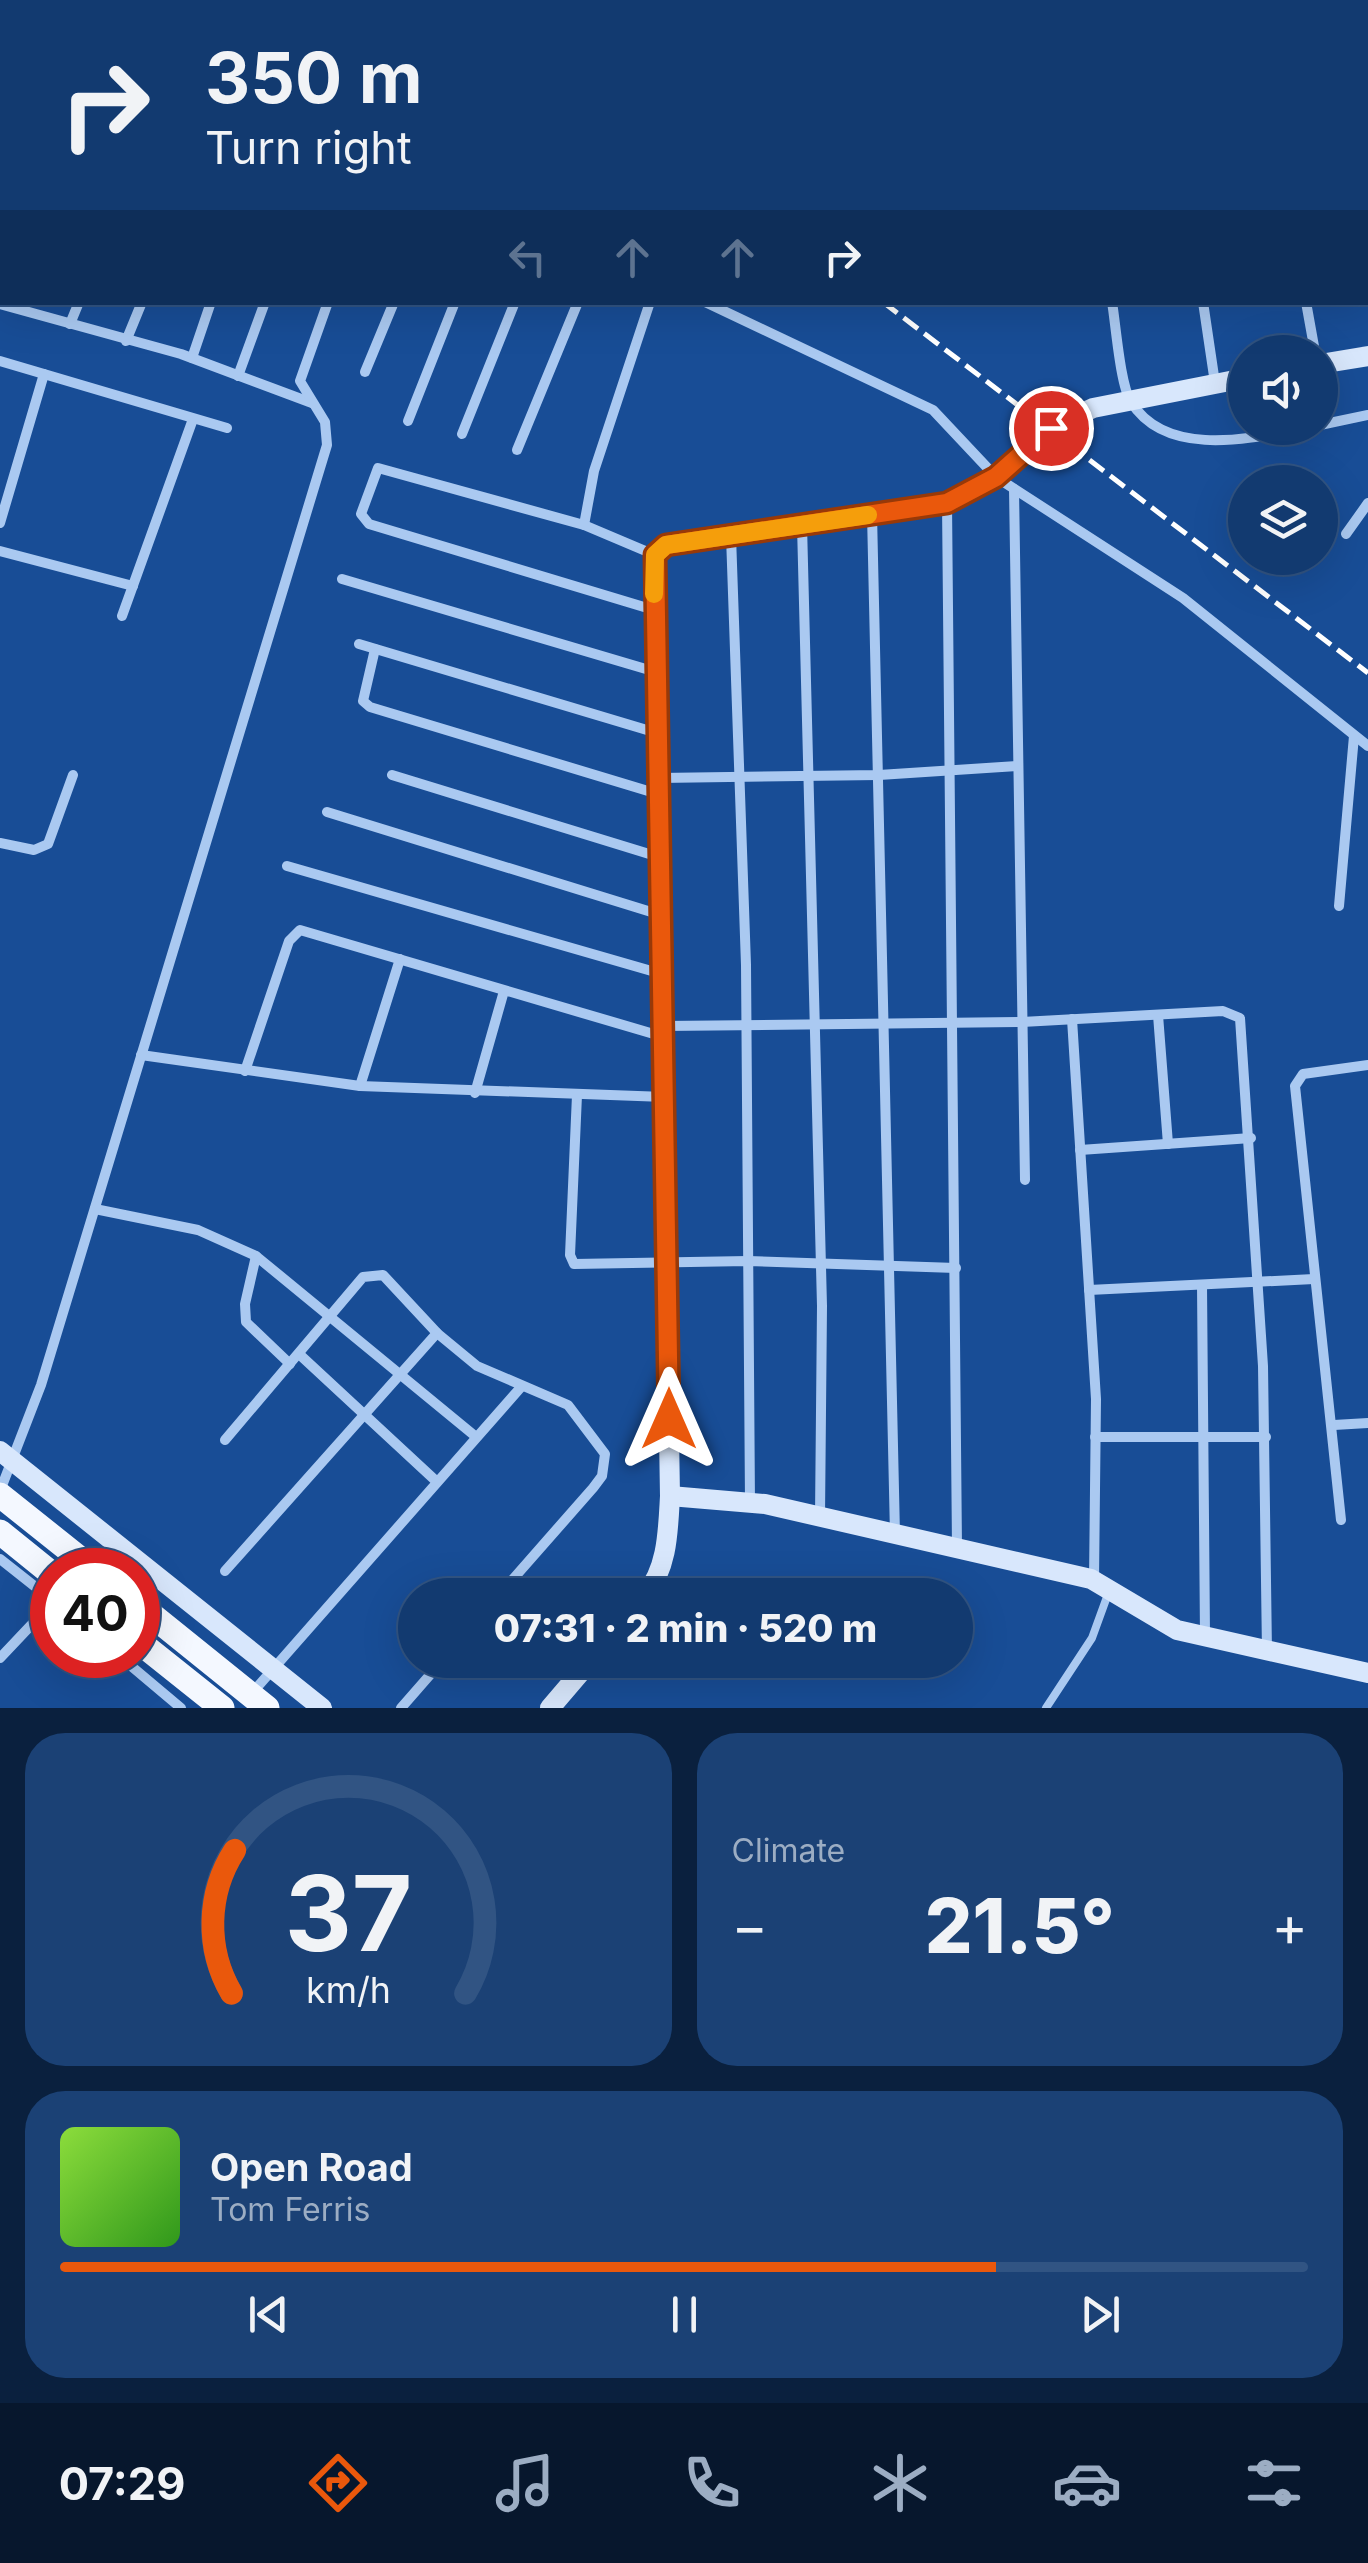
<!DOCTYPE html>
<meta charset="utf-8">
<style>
:root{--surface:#123a70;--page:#1b4175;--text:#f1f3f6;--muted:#9cadc3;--line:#315483;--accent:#ea580c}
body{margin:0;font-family:Inter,sans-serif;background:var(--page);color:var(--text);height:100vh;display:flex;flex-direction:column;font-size:38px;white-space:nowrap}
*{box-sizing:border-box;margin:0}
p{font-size:32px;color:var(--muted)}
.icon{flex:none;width:55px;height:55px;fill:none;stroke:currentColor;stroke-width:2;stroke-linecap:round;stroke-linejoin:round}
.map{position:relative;height:1708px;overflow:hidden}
.side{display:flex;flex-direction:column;gap:25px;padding:25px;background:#0a203e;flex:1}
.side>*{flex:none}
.hud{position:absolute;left:0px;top:0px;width:1370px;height:305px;box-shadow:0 10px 40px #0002,0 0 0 2px var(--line);background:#123a70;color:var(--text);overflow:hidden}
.buttons{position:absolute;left:1228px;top:335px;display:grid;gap:20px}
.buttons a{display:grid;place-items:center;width:110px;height:110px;border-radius:50%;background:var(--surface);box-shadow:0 10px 40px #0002,0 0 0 2px var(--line);font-size:50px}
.speed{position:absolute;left:30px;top:1548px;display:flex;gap:20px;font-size:50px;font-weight:700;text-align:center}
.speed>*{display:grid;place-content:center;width:130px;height:130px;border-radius:50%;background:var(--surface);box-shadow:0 10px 40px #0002,0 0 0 2px var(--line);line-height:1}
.speed .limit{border:15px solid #d22;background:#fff;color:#111}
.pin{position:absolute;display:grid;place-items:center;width:85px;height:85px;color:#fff;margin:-42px;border:5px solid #fff;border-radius:50%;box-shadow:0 2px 10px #0007}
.me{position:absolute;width:110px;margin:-55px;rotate:0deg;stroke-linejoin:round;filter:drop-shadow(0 0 8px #0008)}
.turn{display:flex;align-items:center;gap:35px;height:210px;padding:0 40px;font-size:45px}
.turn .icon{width:130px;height:130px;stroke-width:2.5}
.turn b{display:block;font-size:70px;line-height:85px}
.lanes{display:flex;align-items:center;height:95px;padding:0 40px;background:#0003;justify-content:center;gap:50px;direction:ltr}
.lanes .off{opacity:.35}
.big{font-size:75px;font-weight:800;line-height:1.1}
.side .card{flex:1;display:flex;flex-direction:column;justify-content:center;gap:15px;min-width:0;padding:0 35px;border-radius:40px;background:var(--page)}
.side .dial{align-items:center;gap:0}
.dial svg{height:260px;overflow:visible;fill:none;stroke:var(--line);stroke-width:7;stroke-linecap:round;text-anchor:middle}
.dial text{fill:var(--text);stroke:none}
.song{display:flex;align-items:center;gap:30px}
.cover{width:120px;height:120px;border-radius:15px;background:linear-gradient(135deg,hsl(90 70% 55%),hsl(110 70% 35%))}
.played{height:10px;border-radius:5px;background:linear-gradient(90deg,var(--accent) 75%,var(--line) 75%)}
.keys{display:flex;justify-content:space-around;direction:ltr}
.heat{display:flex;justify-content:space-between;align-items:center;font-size:55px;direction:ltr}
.side .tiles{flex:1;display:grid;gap:25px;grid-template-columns:1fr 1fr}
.card:last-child{grid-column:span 2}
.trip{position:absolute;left:398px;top:1578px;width:575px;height:100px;border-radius:50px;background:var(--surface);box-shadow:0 10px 40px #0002,0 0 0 2px var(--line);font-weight:800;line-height:100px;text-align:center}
.tab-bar{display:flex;height:160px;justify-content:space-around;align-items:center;background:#07172d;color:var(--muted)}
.tab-bar .icon{width:70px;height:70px}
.tab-bar .active{color:var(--accent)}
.tab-bar b{font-size:45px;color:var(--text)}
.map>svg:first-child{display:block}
</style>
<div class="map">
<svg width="1368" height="1708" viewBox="0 0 1368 1708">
<rect width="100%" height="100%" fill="#184d96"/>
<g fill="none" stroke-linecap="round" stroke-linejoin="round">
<!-- lane -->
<path stroke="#aac9f1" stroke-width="8" d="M1046,1708L1092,1638L1108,1594"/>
<!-- street -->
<g stroke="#aac9f1" stroke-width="10">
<path d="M896,0V2"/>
<path d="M961,0V2"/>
<path d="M1299,0L1300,2"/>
<path d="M779,2L780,0"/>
<path d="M1368,56V55"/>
<path d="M0,84H2"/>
<path d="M1368,206V207"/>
<path d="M0,232L2,224"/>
<path d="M705,302L933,410L996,477L1183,598L1368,746"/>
<path d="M1112,302C1116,326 1120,384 1131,402C1167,459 1252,438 1306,428"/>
<path d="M1203,302L1215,383"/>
<path d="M1306,302L1315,352"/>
<path d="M0,304L181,354L312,403"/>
<path d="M70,324L79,302"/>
<path d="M126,341L142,302"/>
<path d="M192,358L211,302"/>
<path d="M0,361L227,428"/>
<path d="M365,372L394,302"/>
<path d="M238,376L265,302"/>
<path d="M408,421L455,302"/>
<path d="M1320,425L1368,415"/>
<path d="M462,434L515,302"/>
<path d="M517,450L578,302"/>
<path d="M1014,489L1025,1180"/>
<path d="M947,503L957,1548"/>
<path d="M872,514L895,1535"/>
<path d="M0,523L44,374"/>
<path d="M584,525L594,471L650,302"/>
<path d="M802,525L822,1306L820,1516"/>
<path d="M1346,534L1368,503"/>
<path d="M731,536L746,965L750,1503"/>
<path d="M0,551L133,586"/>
<path d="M342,579L656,672"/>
<path d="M654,610L369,524L361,514L378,468L584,525L655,555"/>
<path d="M122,616L193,419"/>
<path d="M359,644L657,733"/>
<path d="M375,649L363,701L370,707L658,794"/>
<path d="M392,775L659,857"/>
<path d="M659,778L879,775L1017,766"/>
<path d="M327,812L661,915"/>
<path d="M0,843L34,850L48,844L73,775"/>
<path d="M287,866L662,974"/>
<path d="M1339,906L1354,736"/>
<path d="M1158,1015L1168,1144"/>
<path d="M1072,1019L1096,1399L1094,1580"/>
<path d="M664,1026L1022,1022L1223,1011L1240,1018L1263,1366L1267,1652"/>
<path d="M141,1055L360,1086L665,1097"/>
<path d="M245,1071L289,941L300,930L664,1037"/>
<path d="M360,1086L400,959"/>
<path d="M475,1093L504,991"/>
<path d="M577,1095L570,1255L574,1264L748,1261L956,1268"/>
<path d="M1080,1150L1251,1138"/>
<path d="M95,1209L198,1230L256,1256L475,1436"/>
<path d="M256,1256L245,1304L246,1322L290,1364"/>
<path d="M1202,1285L1205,1636"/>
<path d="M1089,1290L1314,1279"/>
<path d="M299,1354L436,1481"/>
<path d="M1334,1425L1368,1423"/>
<path d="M1095,1437H1266"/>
<path d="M225,1440L363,1277L383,1275L437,1333L477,1366L568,1405L605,1454L602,1476L593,1488L499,1595"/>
<path d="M0,1491L41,1385L327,445L325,422L300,381L328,302"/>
<path d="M1341,1520L1295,1086L1303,1074L1368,1065"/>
<path d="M0,1559L52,1600"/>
<path d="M225,1571L437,1333"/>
<path d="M118,1655L181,1708"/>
<path d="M0,1658L52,1603"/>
<path d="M252,1693L522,1386"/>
<path d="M401,1708L443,1660"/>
</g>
<!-- secondary -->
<g stroke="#d8e7fc" stroke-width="20">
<path d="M1320,364L1368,356"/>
<path d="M0,1451L322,1708"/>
<path d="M670,1496L765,1504L1091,1579L1177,1630L1368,1673"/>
<path d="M645,1595C668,1568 668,1530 670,1496L655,555L667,545L947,503L996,477L1051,428L1093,408L1245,378"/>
<path d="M550,1708L591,1660"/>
</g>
<!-- primary -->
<g stroke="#f4f8ff" stroke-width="25">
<path d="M0,1495L94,1570"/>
<path d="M0,1532L52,1574"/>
<path d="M138,1604L267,1708"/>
<path d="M138,1641L222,1708"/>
</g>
<!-- rail -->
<g stroke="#fff" stroke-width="5" stroke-dasharray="18 8" stroke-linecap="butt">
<path d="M121,0L146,2"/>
<path d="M883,302L1368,673"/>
</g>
</g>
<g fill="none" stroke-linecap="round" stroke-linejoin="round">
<!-- route casing -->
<g stroke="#983908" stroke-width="25">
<path id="route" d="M669,1419L655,555L666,545L947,503L996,477L1051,428"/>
</g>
<!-- route -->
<use href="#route" stroke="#ea580c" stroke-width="18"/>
<!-- slow -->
<path stroke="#f59e0b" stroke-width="18" d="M654,594L655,555L666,545L868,515"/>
</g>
</svg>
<div class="buttons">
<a><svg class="icon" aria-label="sound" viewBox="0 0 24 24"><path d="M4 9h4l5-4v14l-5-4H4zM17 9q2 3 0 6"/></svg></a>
<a><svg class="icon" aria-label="layers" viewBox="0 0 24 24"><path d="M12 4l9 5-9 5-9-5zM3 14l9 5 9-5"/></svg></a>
</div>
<div class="speed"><div class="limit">40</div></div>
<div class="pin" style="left:1051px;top:428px;background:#d93025"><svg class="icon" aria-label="arrive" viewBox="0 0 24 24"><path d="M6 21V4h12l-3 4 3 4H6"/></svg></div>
<svg class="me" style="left:669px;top:1419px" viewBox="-20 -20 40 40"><path d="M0-17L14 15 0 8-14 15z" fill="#ea580c" stroke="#fff" stroke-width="4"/></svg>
<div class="trip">07:31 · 2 min · 520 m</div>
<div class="hud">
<div class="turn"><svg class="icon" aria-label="right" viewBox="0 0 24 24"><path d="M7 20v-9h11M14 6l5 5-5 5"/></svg><div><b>350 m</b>Turn right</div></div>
<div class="lanes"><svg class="icon off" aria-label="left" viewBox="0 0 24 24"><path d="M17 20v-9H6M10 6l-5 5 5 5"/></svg><svg class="icon off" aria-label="ahead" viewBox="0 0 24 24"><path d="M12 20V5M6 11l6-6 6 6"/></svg><svg class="icon off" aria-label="ahead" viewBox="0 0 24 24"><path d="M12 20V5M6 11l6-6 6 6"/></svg><svg class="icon" aria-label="right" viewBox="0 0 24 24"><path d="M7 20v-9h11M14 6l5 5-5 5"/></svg></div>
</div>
</div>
<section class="side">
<div class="tiles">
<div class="card dial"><svg viewBox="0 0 100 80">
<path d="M14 69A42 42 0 1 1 86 69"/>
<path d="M14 69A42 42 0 0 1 15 25" stroke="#ea580c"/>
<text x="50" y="56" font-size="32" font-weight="700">37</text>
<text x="50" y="72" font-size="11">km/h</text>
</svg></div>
<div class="card"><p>Climate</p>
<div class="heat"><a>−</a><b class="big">21.5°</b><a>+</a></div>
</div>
<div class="card">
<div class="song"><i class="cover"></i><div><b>Open Road</b><p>Tom Ferris</p></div></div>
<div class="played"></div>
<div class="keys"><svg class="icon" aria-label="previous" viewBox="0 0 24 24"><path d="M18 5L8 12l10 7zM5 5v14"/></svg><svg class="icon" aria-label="pause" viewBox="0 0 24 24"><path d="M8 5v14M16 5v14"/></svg><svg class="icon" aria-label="next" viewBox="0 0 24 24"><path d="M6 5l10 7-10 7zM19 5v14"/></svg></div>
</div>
</div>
</section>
<nav class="tab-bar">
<b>07:29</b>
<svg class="icon active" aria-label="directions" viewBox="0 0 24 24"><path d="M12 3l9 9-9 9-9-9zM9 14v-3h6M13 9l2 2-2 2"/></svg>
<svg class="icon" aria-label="music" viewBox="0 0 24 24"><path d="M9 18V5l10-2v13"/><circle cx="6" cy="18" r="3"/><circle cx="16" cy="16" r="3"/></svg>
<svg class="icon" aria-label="phone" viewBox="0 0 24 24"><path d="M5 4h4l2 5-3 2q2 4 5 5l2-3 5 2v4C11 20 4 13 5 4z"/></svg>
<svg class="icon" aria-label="climate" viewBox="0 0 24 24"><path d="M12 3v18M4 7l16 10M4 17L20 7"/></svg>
<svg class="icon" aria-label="car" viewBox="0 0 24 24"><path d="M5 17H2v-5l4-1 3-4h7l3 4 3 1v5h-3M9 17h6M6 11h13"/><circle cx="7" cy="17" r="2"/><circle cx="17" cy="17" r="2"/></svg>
<svg class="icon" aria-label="filters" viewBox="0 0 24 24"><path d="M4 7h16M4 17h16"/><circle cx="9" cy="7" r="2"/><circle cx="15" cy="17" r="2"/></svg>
</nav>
